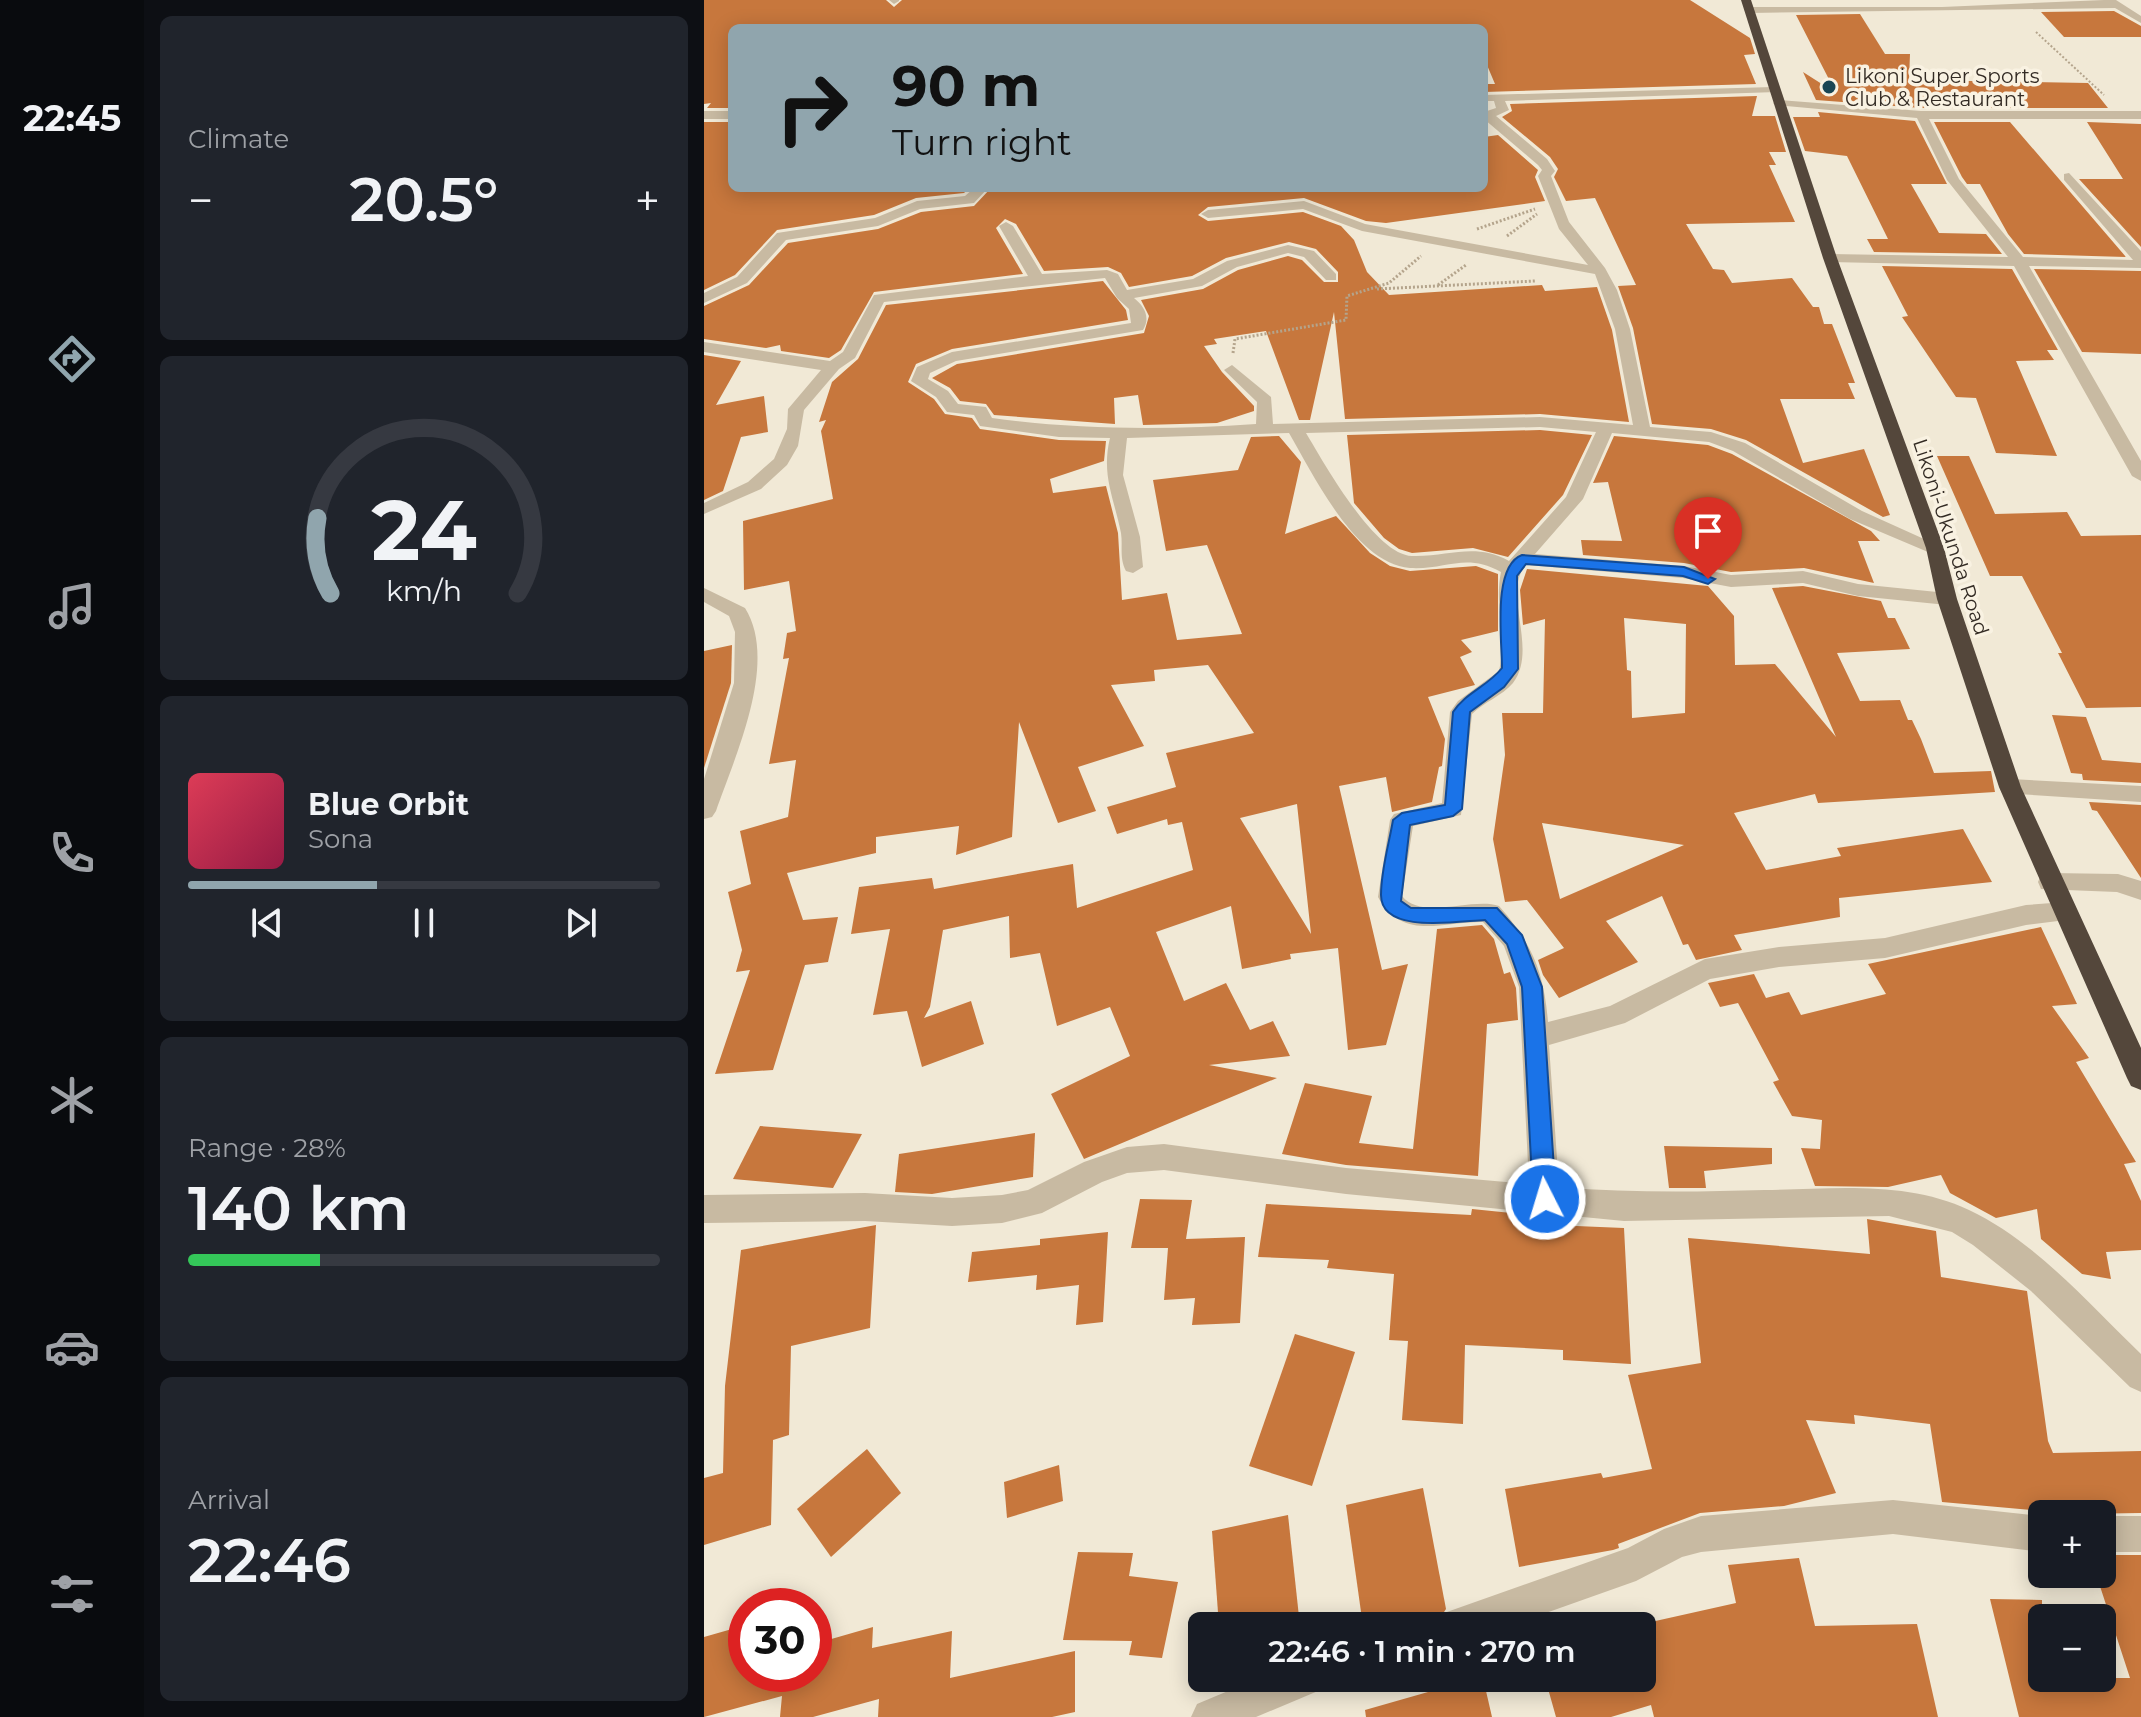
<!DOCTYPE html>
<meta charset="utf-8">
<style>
:root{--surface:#171b24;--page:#20242c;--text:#f1f3f6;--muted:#9ea1a6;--line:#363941;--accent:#90a5ad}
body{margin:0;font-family:Montserrat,sans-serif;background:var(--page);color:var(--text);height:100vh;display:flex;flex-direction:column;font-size:30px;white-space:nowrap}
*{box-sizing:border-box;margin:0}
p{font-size:26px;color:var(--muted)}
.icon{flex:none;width:44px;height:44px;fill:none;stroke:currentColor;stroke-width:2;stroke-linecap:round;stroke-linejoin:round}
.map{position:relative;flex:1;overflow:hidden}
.panel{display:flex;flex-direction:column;gap:16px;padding:16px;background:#0d0f14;width:560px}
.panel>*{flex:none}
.hud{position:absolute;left:24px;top:24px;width:760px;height:168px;border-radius:12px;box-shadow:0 4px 20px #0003;background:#90a5ad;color:#111;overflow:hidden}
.controls{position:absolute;left:1324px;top:1500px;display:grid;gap:16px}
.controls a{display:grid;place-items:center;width:88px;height:88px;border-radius:12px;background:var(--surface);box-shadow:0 4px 20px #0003;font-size:40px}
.speed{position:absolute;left:24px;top:1588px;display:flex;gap:16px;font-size:40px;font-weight:700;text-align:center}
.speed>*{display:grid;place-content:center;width:104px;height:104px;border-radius:50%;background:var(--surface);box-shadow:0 4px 20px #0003;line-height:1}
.speed .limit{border:12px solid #d22;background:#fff;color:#111}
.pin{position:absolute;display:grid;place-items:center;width:68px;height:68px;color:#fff;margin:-82px -34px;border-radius:50% 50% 50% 0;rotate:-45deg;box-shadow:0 0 8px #0007}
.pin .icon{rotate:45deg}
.me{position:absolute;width:88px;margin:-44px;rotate:355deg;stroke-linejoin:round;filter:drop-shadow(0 0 6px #0008)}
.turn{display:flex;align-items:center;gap:28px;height:168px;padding:0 32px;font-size:36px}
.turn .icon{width:104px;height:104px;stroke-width:2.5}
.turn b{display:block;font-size:56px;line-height:68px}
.big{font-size:60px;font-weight:600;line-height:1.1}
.panel .card{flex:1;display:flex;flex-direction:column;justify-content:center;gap:12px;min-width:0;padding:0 28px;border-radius:12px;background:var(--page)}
.panel .dial{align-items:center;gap:0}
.dial svg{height:208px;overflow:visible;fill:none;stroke:var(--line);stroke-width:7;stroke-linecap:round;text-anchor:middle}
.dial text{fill:var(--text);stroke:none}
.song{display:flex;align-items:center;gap:24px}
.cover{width:96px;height:96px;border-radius:12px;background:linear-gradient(135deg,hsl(350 70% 55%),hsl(340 70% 35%))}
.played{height:8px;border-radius:4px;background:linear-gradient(90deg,var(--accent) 40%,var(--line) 40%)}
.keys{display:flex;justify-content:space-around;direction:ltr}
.heat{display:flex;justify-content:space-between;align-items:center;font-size:44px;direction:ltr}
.charge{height:12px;border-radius:6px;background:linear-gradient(90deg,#34c759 28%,var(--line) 0)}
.trip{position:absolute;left:484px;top:1612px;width:468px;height:80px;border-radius:12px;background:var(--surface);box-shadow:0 4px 20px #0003;font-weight:600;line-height:80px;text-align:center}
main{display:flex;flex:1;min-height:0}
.menu{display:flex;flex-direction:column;width:144px;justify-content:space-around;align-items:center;background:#090b0e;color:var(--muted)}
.menu .icon{width:56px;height:56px}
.menu .current{color:var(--accent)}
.menu b{font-size:36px;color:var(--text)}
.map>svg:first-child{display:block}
</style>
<main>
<nav class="menu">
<b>22:45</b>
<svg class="icon current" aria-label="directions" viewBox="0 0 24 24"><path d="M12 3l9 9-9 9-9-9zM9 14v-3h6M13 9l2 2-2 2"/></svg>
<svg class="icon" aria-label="music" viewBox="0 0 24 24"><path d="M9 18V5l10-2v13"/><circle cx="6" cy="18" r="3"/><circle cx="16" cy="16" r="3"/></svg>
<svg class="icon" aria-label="phone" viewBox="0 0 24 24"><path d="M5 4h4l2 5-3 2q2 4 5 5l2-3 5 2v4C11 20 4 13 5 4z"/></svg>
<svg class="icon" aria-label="climate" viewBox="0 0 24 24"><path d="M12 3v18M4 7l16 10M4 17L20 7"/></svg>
<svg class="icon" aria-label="car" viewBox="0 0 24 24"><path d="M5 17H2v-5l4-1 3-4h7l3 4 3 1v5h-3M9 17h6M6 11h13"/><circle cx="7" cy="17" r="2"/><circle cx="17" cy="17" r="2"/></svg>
<svg class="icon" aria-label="filters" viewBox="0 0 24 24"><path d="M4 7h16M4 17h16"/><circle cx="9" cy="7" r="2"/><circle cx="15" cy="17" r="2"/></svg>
</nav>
<section class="panel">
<div class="card"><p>Climate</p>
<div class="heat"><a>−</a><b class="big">20.5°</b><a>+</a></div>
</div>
<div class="card dial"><svg viewBox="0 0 100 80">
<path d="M14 69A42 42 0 1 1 86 69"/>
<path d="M14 69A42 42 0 0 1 9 40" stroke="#90a5ad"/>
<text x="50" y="56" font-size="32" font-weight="700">24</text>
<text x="50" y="72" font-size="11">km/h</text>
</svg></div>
<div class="card">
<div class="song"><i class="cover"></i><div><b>Blue Orbit</b><p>Sona</p></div></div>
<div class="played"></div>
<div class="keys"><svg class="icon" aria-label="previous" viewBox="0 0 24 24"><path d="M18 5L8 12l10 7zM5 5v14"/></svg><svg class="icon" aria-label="pause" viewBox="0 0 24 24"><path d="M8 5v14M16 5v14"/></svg><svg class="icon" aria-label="next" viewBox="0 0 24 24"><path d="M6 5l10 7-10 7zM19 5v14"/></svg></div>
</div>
<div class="card"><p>Range · 28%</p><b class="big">140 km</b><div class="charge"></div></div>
<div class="card"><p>Arrival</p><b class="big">22:46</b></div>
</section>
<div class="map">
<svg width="1437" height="1717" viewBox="0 0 1437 1717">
<rect width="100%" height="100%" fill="#f1e9d6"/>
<!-- building -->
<g fill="#c7773d" fill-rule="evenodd">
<path d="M0,0H182L190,7L198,0H986L1046,38L1051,54L1040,55L1052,84L780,92V84H791L780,58V28H28V108H3L7,103L0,104Z"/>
<path d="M1410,11L1437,26V37H1360L1337,12Z"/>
<path d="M1156,14L1181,54H1206L1205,80L1384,83L1404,108H1217L1112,100L1099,72L1132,93L1092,15Z"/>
<path d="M1053,96L1048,116H1071L1082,152H1065L1072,165H1065L1091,222L982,224L1009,269L1020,270L1028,283L1088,278L1109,307H1115L1120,324H1128L1151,383H1144L1151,399H1076L1099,463L1160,449L1186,515L1179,517L1042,440L1007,429L948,424L929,328L914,286L932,285L891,198L862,201L850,177L854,169L846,157L798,117L808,111L806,104Z"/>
<path d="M1114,112L1211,121L1243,184H1207L1235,233L1282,234L1298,254L1170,252L1163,239H1184L1143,156L1101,151L1089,117H1116Z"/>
<path d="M0,122H28V188H265L260,193L212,198L170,215L73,230L31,275L0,290Z"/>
<path d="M1230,122H1306L1422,257L1320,254L1304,234L1276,184H1263L1258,177Z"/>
<path d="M1383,122L1437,124V247L1375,179H1419Z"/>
<path d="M794,135L834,170L831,177L841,201L682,223L662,221L600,198L504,207L494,215L504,221L599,212L637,226L650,240L663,272L685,295L838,285L841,291L893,287L908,330L925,422L836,414L641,419L630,312L606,420H595L562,331L510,339L513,344L500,346L518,372L550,406V411L513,423L439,425L434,395L410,398L411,424L290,415L282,404L256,401L246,388L228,378L253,364L440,333L445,316L437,300L499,289L534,270L584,256L598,260L620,282H634V272L612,249L585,242L522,258L488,276L425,287L417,273L404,267L340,271L312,224L301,219L292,228L319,274L170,292L137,350L125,358L77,351L76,345L62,348L0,339V306L45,285L84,243L174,229L217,212L270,206L287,188H780V137Z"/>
<path d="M1178,266L1308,269L1354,350H1343L1350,360L1312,361L1353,456L1292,453L1272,398L1252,397L1198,317L1204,316Z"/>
<path d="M1330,269L1437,271V354L1378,352Z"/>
<path d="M399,281L422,310L424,320L248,349L212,364L204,382L230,399L241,414L268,418L276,429L355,440L402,441L400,461L346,479L349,493L402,486L414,533L418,600L463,593L473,640L538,634L503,545L462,551L449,480L534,470L547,437L575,436L597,462L581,534L632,516L666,553L686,566L706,571L772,566L794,574V631L757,640L768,652L756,657L771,685L724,697L741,739L738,766L735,767L728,802L688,812L682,777L635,786L678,970L704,964L682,1045L644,1050L634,948L586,954L587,959L538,969L527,906L452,932L480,1001L522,983L546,1030L569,1021L586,1056L505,1065L573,1078L380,1159L347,1094L426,1056L406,1007L353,1026L336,953L306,958L305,916L239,930L226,1007L220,1018L267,1001L280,1044L218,1067L203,1011L169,1015L186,929L147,934L155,887L228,878L230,889L369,864L373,908L489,870L478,822L464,825L463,819L413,834L403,807L472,787L462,753L550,733L504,665L450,670L451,681L407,685L440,746L374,767L392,811L354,823L315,722L308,837L252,855L255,826L172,837V853L83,873L99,920L134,917L124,962L101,965L69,1070L11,1074L46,970L32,972L38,950L24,892L47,884L36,831L84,817L92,760L65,764L85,658L79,659L83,633L92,631L85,581L40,590L39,521L129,499L117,431L122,420L115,422L128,382L154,359L182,305ZM593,804L607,934L536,818Z"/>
<path d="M0,355L37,361L12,405L60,396L64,432L37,437L19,491L0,500Z"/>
<path d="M836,430L888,435L859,495L804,557L769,548L708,553L695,549L680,538L650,503L643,435Z"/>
<path d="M910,436L1004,445L1028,454L1167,531L1176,541H1154L1170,583L1100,568L1027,572L980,563L879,555L877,540L918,541L904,482L889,483Z"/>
<path d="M1233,456H1265L1291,514L1363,512L1377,536L1437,535V707L1382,708L1354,653H1358L1318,576H1286Z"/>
<path d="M823,569L1004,586L1030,616L1031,665L1071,664L1132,737L1068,588L1099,586L1177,601L1184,618H1191L1206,649L1133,653L1156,701L1196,700L1204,720H1208L1217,739L1230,773L1287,771L1291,792L1114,803L1111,794L1030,813L1062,870L1137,856L1133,848L1259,829L1288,882L1135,898L1136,917L1030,935L1038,950L992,960L984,944L979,945L958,896L902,921L934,962L855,998L839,975L834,960L860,948L823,900L801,902L789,839L801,755L798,713H839L841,619L819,625L816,590ZM920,618L982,624L981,713L928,718L927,671L923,670ZM838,823L980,845L856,899Z"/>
<path d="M28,645L27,683L0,768V651Z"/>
<path d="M1348,715L1382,717L1398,760L1437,763V783L1379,780L1378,774L1367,773Z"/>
<path d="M1385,802L1437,805V878L1393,811L1388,810Z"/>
<path d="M778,925L790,939L800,974L806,972L812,988L814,1020L783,1024L774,1176L642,1165L578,1154L601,1083L668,1096L655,1143L709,1149L733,929Z"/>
<path d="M1337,927L1373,1004L1348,1006L1385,1058L1372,1062L1432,1162L1420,1164L1437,1201V1250L1402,1252L1407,1279L1378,1274L1337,1239L1333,1209L1292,1218L1246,1193L1237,1175L1184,1187L1111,1186L1097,1148L1116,1149L1118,1120L1088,1116L1069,1082L1075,1080L1034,1003L1016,1007L1004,983L1050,974L1062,998L1085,992L1097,1015L1182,994L1164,964Z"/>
<path d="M56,1126L158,1134L129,1188L29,1179Z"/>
<path d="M331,1133L329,1177L228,1194L191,1192L195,1154Z"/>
<path d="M960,1146L1068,1148V1164L1000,1171L1002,1188H965Z"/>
<path d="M436,1199L488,1200L482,1239L541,1237L536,1323L488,1325L491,1298L460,1300L464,1248H427Z"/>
<path d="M562,1204L767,1215L768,1209L848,1217V1225L920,1228L927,1364L859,1360V1350L761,1345L759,1424L698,1420L704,1341L685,1340L690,1274L623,1268L625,1260L554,1257Z"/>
<path d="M1163,1219L1232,1231L1237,1277L1323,1291L1344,1441L1349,1453L1437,1451V1513L1373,1514L1238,1502L1226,1424L1150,1415L1151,1424L1102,1420L1132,1493L1080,1506L996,1513L914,1544L915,1548L909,1550L815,1567L801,1489L897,1473L899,1478L948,1469L924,1375L997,1363L984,1238L1166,1254Z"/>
<path d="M172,1225L166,1328L87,1346L85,1435L69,1440L67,1525L0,1545V1478L19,1473L21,1386L37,1250Z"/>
<path d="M404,1232L399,1322L372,1325L375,1285L332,1290L333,1275L264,1282L268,1252L336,1245V1239Z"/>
<path d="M591,1334L651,1352L608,1486L545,1466Z"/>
<path d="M163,1449L197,1493L127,1557L93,1509Z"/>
<path d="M355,1465L359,1501L303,1518L300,1482Z"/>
<path d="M719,1488L742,1609L734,1621L713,1626H659L642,1505Z"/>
<path d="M584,1515L596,1626H515L508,1531Z"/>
<path d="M374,1552L429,1553L425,1576L474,1582L458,1658L425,1655L428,1641L359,1640Z"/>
<path d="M1398,1555H1437V1717H1315L1286,1599L1338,1600V1678H1426L1392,1574H1398Z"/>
<path d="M1095,1558L1111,1626L1213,1624L1234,1717H950L947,1705L907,1717H852L841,1678H938V1624L1032,1603L1024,1565Z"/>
<path d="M42,1625V1674H110V1644L169,1627L168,1648L248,1631L246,1678L371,1651V1712L348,1717H174L175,1699L109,1717H76L78,1696L0,1717V1637Z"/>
<path d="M773,1678H779L788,1717H662L661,1710Z"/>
</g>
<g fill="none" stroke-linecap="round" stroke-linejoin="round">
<!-- path-far1 -->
<path stroke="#b4a48c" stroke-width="2" stroke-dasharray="2 2" stroke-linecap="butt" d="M1332,32L1400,95"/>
<!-- path -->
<g stroke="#b4a48c" stroke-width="3" stroke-dasharray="2 2" stroke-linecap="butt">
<path d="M773,229L831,209"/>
<path d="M803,236L833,214"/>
<path d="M734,285L762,265"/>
<path d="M673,289L831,281"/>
<path d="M529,353L531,339L642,320L643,296L685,283L717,256"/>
</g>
<!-- minor -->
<g fill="#c8baa2" fill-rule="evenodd">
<path d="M185,0H195V1L190,4Z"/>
<path d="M1400,0H1412L1437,16V23L1411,8L1045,13L1040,10L1045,7H1238Z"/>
<path d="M1069,87L1073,92L801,101L805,110L792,116L843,159L851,171L847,176L865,222L901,268L913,290L926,329L946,427L1007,432L1041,443L1158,511L1240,548L1238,552H1224L1146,519L1029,451L1005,442L908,433L879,499L831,554L980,566L1027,575L1099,571L1154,584L1243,593L1253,599L1243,605L1154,596L1099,583L1027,587L979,578L822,565C797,593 835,648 809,683C798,696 780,702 768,714L757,815L709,826L698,896C718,921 768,897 795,906C828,943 840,972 844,1022L906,1006L1001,959L1075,947L1181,938L1322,905L1361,902L1370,905L1373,912L1370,919L1322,925L1181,958L1075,967L1006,979L921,1023L845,1045L855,1187C924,1193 992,1192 1061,1190C1128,1189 1202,1180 1265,1210C1331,1241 1385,1304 1437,1354V1392L1426,1387L1327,1291L1269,1245L1248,1232L1185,1216L920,1221L642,1194L460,1170L423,1173L398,1182L338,1213L298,1223L248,1226L161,1221L0,1223V1195L161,1193L248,1198L298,1195L324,1190L380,1162L423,1147L460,1144L642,1168L825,1184L815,987L800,946L779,922C739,921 698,942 674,897L686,820L690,814L738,803L746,712L754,701L795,671C803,638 790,605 797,572C761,552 743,570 706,568C652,564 610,476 585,433L423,438L419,475L436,537L439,567L429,573L422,571C415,558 419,546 417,533C410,498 397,475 406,438L355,437L276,426L270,415L243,412L232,397L207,381L213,367L248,352L427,323L425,309L413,298L401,278L180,302L151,358L135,369L100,410L94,446L83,465L57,489L0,514V503L44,482L70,459L83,429L84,409L117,370L0,352V342L126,361L139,352L170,295L324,276L295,226L302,222L309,226L338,274L403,270L414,274L423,290L489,279L523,261L584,245L610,251L632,274V280H622L600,257L584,253L533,267L498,286L430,298C440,306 447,317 439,330L252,361L226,373L224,379L244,391L254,404L282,407L288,418C376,430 463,430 552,424L553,402L520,370L528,365L567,397L569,424L836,417L929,425L911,329L891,274L658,231L599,209L504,218L497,214L504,210L600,201L661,224L884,265L855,229L834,176L838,170L834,165L780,119V112L792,108L790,101H780V95ZM836,427L892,432L862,497L805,561C770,542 746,557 708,556C671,555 620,463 602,433Z"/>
<path d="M1075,100L1217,111H1437V119H1225L1255,179L1319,257L1429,260L1360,180V174L1365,173L1437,251V268L1325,266L1437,461V481L1428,476L1310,266L1126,262L1119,258L1126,254L1304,257L1243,180L1213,118L1071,105L1069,103Z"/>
<rect x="0" y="111" width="28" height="8"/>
<path d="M270,188H284L270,203L216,209L174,226L82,240L43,283L0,303V293L33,277L73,233L171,218L213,201L261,196Z"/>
<path d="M0,588L41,608C75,662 31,756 12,811L8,817L0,819V779L30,683L31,632L25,616L0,602Z"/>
<path d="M1306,779L1437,786V802L1298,793L1295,787L1298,781Z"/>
<path d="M1346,873L1414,874L1437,881V900L1413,892L1337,889L1334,882L1337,875Z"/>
<path d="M1189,1500L1338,1516V1552L1189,1534L997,1552L978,1557L932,1581L805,1626H735L740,1613L924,1548L960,1529L997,1516Z"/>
<rect x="1398" y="1516" width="39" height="36"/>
<path d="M555,1678H620L614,1691L552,1717H487L493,1704Z"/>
</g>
<!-- highway -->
<path fill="#54473b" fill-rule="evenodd" d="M1037,0H1047L1133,258L1240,548L1253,599L1317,787L1437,1048V1090L1427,1086L1423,1078L1295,787L1233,599L1222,548L1119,258Z"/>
</g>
<!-- route -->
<path fill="#1a73e8" stroke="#114b97" stroke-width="2" d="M818,555L980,567L1011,579L1004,584L979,576L822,564L813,576L814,669L800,687L766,712L758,809L749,816L706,825L697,901L707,908H793L818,935L838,987L852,1199L849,1206L841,1209L833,1206L829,1199L818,987L803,944L781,920C755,921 677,935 677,895C677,870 685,844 689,820L698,813L741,805L749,712C761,693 784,686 798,668C798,640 788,566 818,555Z"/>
<!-- markers -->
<circle fill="#1a4654" stroke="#f9f2e2" stroke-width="3" cx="1125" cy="87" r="8"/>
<g text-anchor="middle" stroke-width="7" stroke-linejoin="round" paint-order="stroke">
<!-- far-poi labels -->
<g font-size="20" fill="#332b24" stroke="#f9f2e2" text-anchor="start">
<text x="1141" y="83">Likoni Super Sports<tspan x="1141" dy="23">Club &amp; Restaurant</tspan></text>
</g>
<!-- far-street labels -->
<g font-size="20" fill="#332b24" stroke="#f9f2e2">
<text transform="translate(1247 537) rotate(72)" y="7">Likoni-Ukunda Road</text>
</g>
</g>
</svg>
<div class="controls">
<a>+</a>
<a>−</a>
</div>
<div class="speed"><div class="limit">30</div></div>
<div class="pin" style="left:1004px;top:579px;background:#d93025"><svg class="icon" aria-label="arrive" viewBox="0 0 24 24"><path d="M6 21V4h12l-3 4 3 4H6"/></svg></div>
<svg class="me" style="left:841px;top:1199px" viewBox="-20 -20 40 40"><circle r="17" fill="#1a73e8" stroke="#fff" stroke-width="3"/><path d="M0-11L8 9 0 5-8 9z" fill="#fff"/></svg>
<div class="trip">22:46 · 1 min · 270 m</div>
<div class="hud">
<div class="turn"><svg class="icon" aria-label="right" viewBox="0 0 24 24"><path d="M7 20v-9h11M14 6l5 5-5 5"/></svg><div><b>90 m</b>Turn right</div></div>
</div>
</div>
</main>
